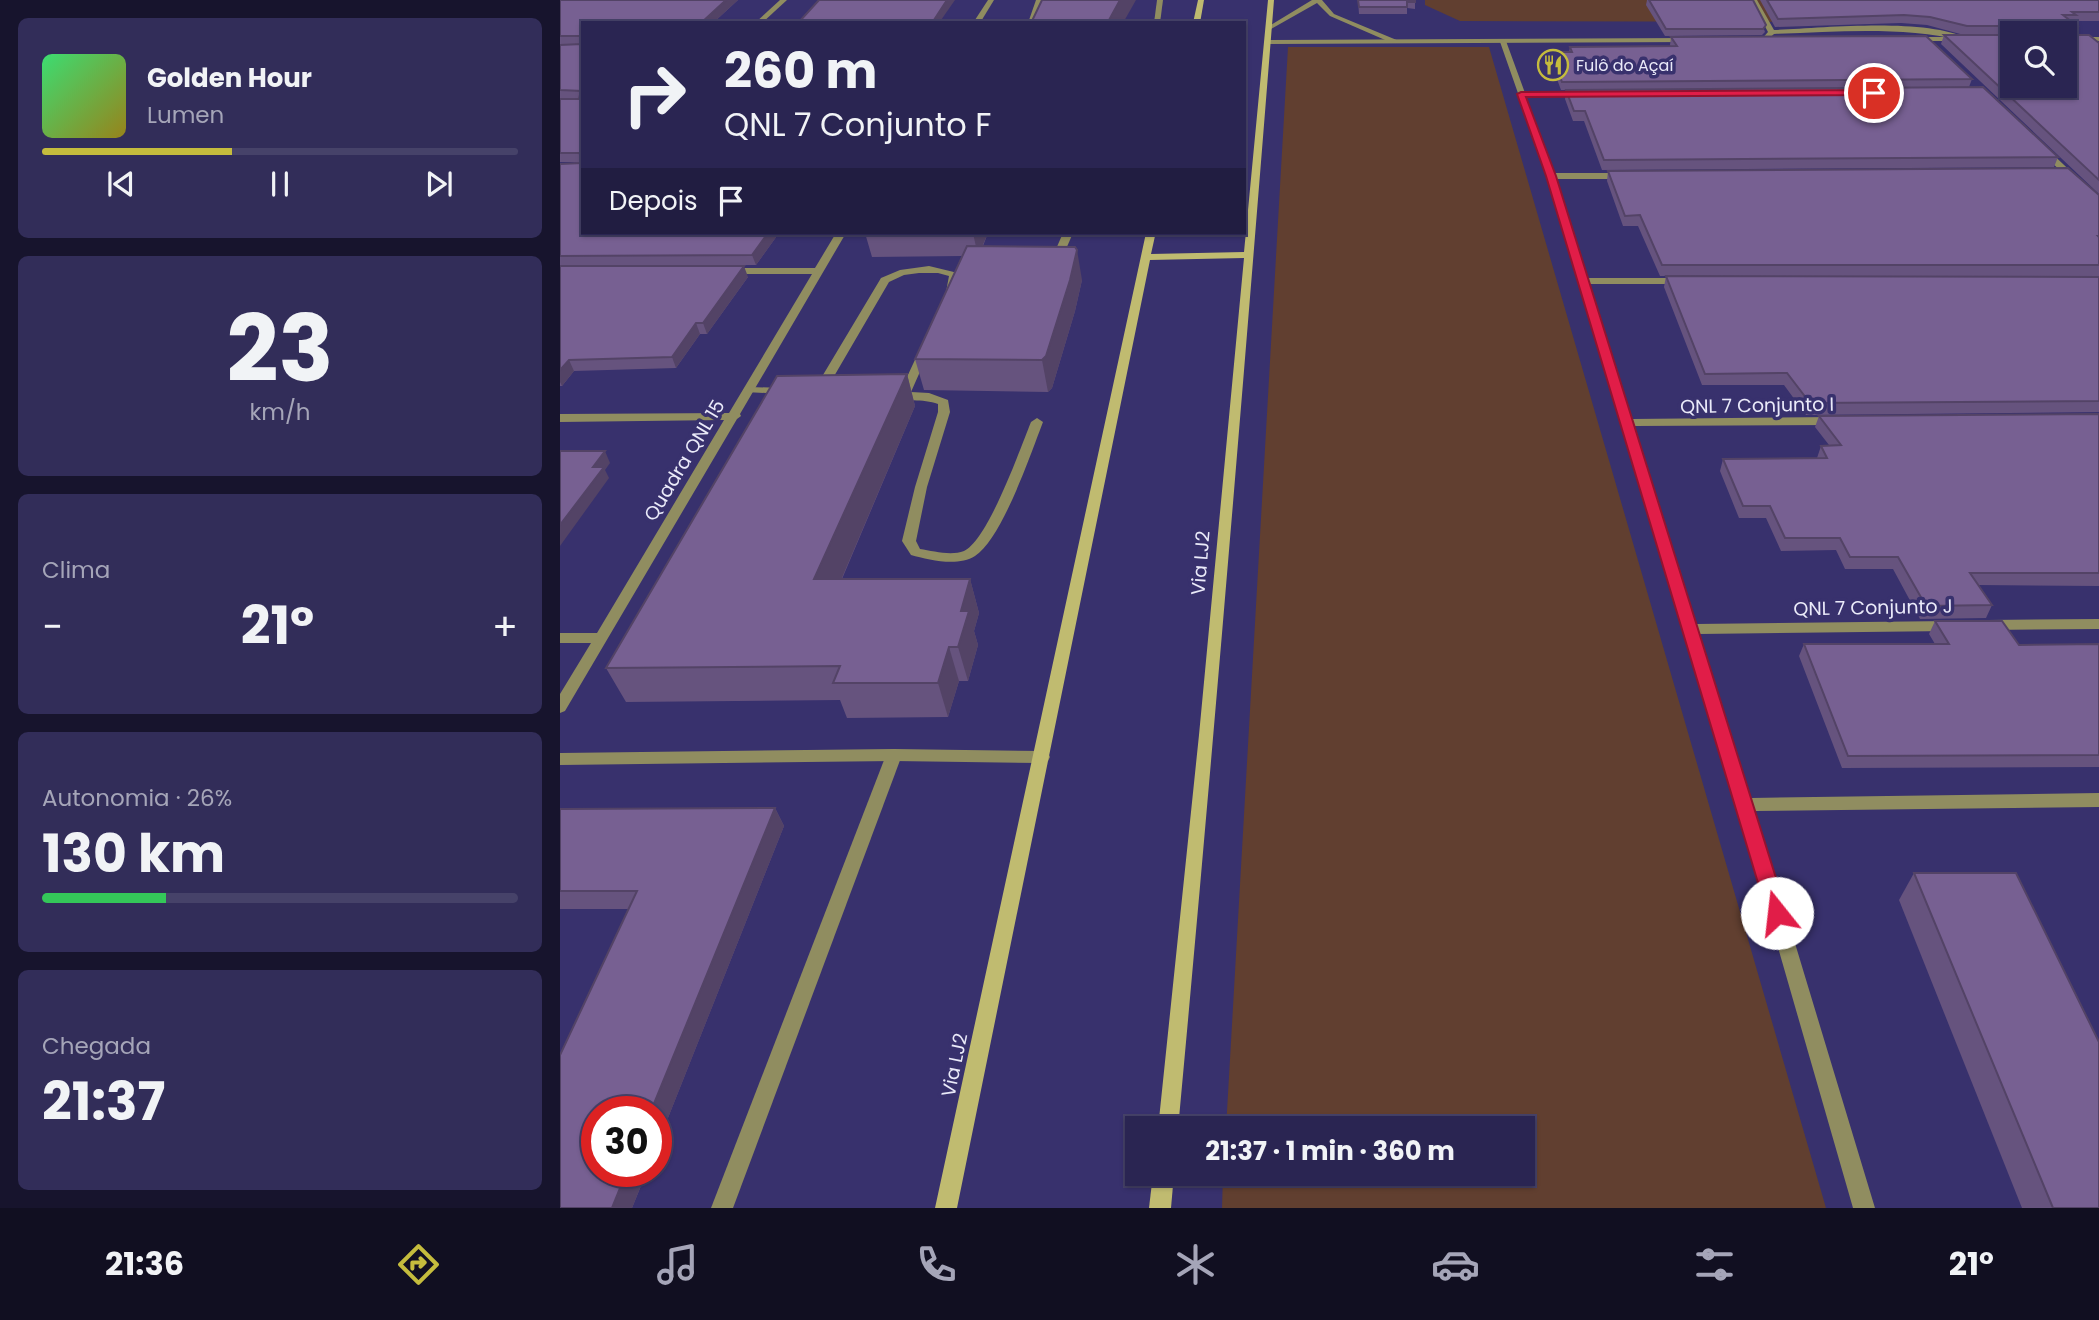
<!DOCTYPE html>
<html lang="pt">
<meta charset="utf-8">
<style>
:root{--surface:#2a2552;--page:#322d59;--text:#f1f3f6;--muted:#a5a5b8;--line:#464269;--accent:#c5bc3d}
body{margin:0;font-family:Poppins,sans-serif;background:var(--page);color:var(--text);height:100vh;display:flex;flex-direction:column;font-size:26px;white-space:nowrap}
*{box-sizing:border-box;margin:0}
p{font-size:23px;color:var(--muted)}
.icon{flex:none;width:38px;height:38px;fill:none;stroke:currentColor;stroke-width:2;stroke-linecap:round;stroke-linejoin:round}
.map{position:relative;flex:1;overflow:hidden}
.panel{display:flex;flex-direction:column;gap:18px;padding:18px;background:#17142d;width:560px}
.panel>*{flex:none}
.hud{position:absolute;left:21px;top:21px;width:665px;height:214px;border-radius:0px;box-shadow:0 2px 5px #0004,0 0 0 2px var(--line);background:#2a2552;color:var(--text);overflow:hidden}
.tools{position:absolute;left:1440px;top:21px;display:grid;gap:14px}
.tools a{display:grid;place-items:center;width:77px;height:77px;border-radius:0px;background:var(--surface);box-shadow:0 2px 5px #0004,0 0 0 2px var(--line);font-size:35px}
.speed{position:absolute;left:21px;top:1096px;display:flex;gap:14px;font-size:35px;font-weight:700;text-align:center}
.speed>*{display:grid;place-content:center;width:91px;height:91px;border-radius:50%;background:var(--surface);box-shadow:0 2px 5px #0004,0 0 0 2px var(--line);line-height:1}
.speed .limit{border:10px solid #d22;background:#fff;color:#111}
.pin{position:absolute;display:grid;place-items:center;width:60px;height:60px;color:#fff;margin:-30px;border:4px solid #fff;border-radius:50%;box-shadow:0 2px 7px #0007}
.me{position:absolute;width:77px;margin:-38px;rotate:344deg;stroke-linejoin:round;filter:drop-shadow(0 0 5px #0008)}
.turn{display:flex;align-items:center;gap:24px;height:147px;padding:0 28px;font-size:32px}
.turn .icon{width:91px;height:91px;stroke-width:2.5}
.turn b{display:block;font-size:49px;line-height:60px}
.then{display:flex;align-items:center;height:66px;padding:0 28px;background:#0003;gap:14px;font-size:26px}
.big{font-size:52px;font-weight:700;line-height:1.1}
.panel .tile{flex:1;display:flex;flex-direction:column;justify-content:center;gap:10px;min-width:0;padding:0 24px;border-radius:10px;background:var(--page)}
.panel .dial{align-items:center;gap:0}
.dial b{font-size:91px;line-height:1}
.song{display:flex;align-items:center;gap:21px}
.cover{width:84px;height:84px;border-radius:10px;background:linear-gradient(135deg,hsl(140 70% 55%),hsl(50 70% 35%))}
.played{height:7px;border-radius:4px;background:linear-gradient(90deg,var(--accent) 40%,var(--line) 40%)}
.keys{display:flex;justify-content:space-around;direction:ltr}
.heat{display:flex;justify-content:space-between;align-items:center;font-size:38px;direction:ltr}
.charge{height:10px;border-radius:5px;background:linear-gradient(90deg,#34c759 26%,var(--line) 0)}
.trip{position:absolute;left:565px;top:1116px;width:410px;height:70px;border-radius:0px;background:var(--surface);box-shadow:0 2px 5px #0004,0 0 0 2px var(--line);font-weight:700;line-height:70px;text-align:center}
.menu{display:flex;height:112px;justify-content:space-around;align-items:center;background:#110f21;color:var(--muted)}
.menu .icon{width:49px;height:49px}
.menu .on{color:var(--accent)}
.menu b{font-size:32px;color:var(--text)}
main{display:flex;flex:1;min-height:0}
.map>svg:first-child{display:block}
</style>
<main>
<section class="panel">
<div class="tile">
<div class="song"><i class="cover"></i><div><b>Golden Hour</b><p>Lumen</p></div></div>
<div class="played"></div>
<div class="keys"><svg class="icon" aria-label="previous" viewBox="0 0 24 24"><path d="M18 5L8 12l10 7zM5 5v14"/></svg><svg class="icon" aria-label="pause" viewBox="0 0 24 24"><path d="M8 5v14M16 5v14"/></svg><svg class="icon" aria-label="next" viewBox="0 0 24 24"><path d="M6 5l10 7-10 7zM19 5v14"/></svg></div>
</div>
<div class="tile dial"><b>23</b><p>km/h</p></div>
<div class="tile"><p>Clima</p>
<div class="heat"><a>−</a><b class="big">21°</b><a>+</a></div>
</div>
<div class="tile"><p>Autonomia · 26%</p><b class="big">130 km</b><div class="charge"></div></div>
<div class="tile"><p>Chegada</p><b class="big">21:37</b></div>
</section>
<div class="map">
<svg width="1539" height="1208" viewBox="0 0 1539 1208">
<rect width="100%" height="100%" fill="#38316d"/>
<!-- green -->
<g fill="#613f30">
<path d="M865,0H1356L1380,22L900,21L865,5Z"/>
<path d="M728,47H929L1266,1208H662L663,1174H962V1129H666Z"/>
</g>
<g fill="none" stroke-linecap="round" stroke-linejoin="round">
<!-- service -->
<g fill="#908d60" fill-rule="evenodd">
<path d="M476,0H482L475,23H468Z"/>
<path d="M597,0H603L600,23H594Z"/>
<path d="M752,0H762L774,14L839,41L832,43L770,16L757,3L711,29L706,28Z"/>
<path d="M1191,0H1197L1214,30C1263,28 1366,17 1408,39L1404,41C1341,26 1278,32 1214,34L1205,42L1201,40L1208,32Z"/>
<path d="M503,233H513L506,249L501,252L496,249Z"/>
<path d="M369,266L398,273L395,294L386,292L389,276L378,273H359L344,275L329,282L266,390L260,393L256,392L254,390L321,278L340,270Z"/>
<path d="M365,346L370,349L351,392L369,393L388,400L390,412L367,487L356,541L360,549C373,551 391,556 404,551C428,540 460,449 471,422L477,418L483,422C471,453 442,539 415,556C398,567 369,560 351,555L342,541L355,487L378,412V404C363,398 344,403 331,395L340,392L360,349Z"/>
<path d="M189,387L225,388L231,391L225,394L185,392L183,390Z"/>
<path d="M334,749L340,751L342,755L173,1208H151L326,755L328,751Z"/>
</g>
<!-- minor -->
<g fill="#908d60" fill-rule="evenodd">
<path d="M220,0H227L202,23H195Z"/>
<path d="M428,0H434L420,23H413Z"/>
<path d="M939,39L946,41L965,93L1023,92L1027,94L1023,96L966,97L994,173H1067L1071,176L1067,179H996L1027,278H1122L1127,281L1122,284H1029L1072,419L1275,417L1281,421L1275,425L1074,426L1136,624L1390,621L1397,626L1390,631L1139,634L1191,798L1539,793V807L1195,811L1315,1208H1293L1177,805L987,176Z"/>
<path d="M1479,147H1485L1539,198V206L1479,151Z"/>
<path d="M276,233H286L180,414L181,416L177,419L5,711L0,713V694L31,643H0V633H37L164,420L0,422V414L169,413L252,274H167L162,271L167,268H255Z"/>
<path d="M1539,619V629L1428,630L1421,625L1428,620Z"/>
<path d="M334,749L482,751L488,753L490,757L488,761L482,763L334,761L0,765V753Z"/>
</g>
<!-- tertiary -->
<g fill="#908d60" fill-rule="evenodd">
<path d="M1352,37H1402L1406,39L1402,41H1349Z"/>
<rect x="1505" y="37" width="34" height="4"/>
<path d="M1129,38L1132,42L708,44L704,42L708,40Z"/>
</g>
<!-- secondary -->
<g fill="#c0bb70" fill-rule="evenodd">
<path d="M638,0H644L640,23H633Z"/>
<path d="M708,0H714C684,376 653,752 618,1129H598L639,735L684,258L590,260L397,1208H375L586,233H656L651,236H595L591,254L684,252Z"/>
<path d="M593,1174H614L611,1208H589Z"/>
</g>
</g>
<!-- wall -->
<g fill="#66537e" fill-rule="evenodd">
<path d="M0,0H178L153,23H23V233H219L196,265L25,266L188,277L147,334H140L116,368L14,371L2,386H0V164L21,162H0Z"/>
<path d="M798,0H855V9L847,8V14H799Z"/>
<path d="M1087,0H1193L1205,32L1202,35L1105,36L1086,5Z"/>
<path d="M1200,0H1539V21H1513V22L1517,26L1513,34L1539,43V194L1381,44L1384,35H1404L1367,25L1341,23L1215,27ZM1452,33H1505L1452,86Z"/>
<path d="M1111,37L1412,79L1409,87L1498,157L1494,167L1042,170L1024,121H1013L1005,99L1006,90H1001L990,60L991,52H1009L1010,47H1111L1110,45Z"/>
<path d="M1048,171L1539,195V276H1100L1078,226H1063L1047,181Z"/>
<path d="M305,233H428L423,246L522,280L515,311L492,388L488,392L364,390L355,359L402,256L312,257Z"/>
<path d="M1106,276L1539,277V412L1246,415L1224,385H1142L1104,287Z"/>
<path d="M347,374L355,406L282,579H410L419,613L414,631L418,645L408,681H399L388,717L287,718L280,700L66,702L46,668Z"/>
<path d="M1539,414V586L1418,585L1432,605L1426,618L1360,619L1333,569H1285L1276,550L1221,551L1206,518H1179L1160,471L1163,459L1257,458L1261,446L1269,445L1255,427L1259,416Z"/>
<path d="M1375,621L1459,645L1539,644V767L1282,768L1239,656L1244,644H1375L1369,634Z"/>
<path d="M215,808L224,826L96,1148V1111L37,1171H87L72,1208H0L69,909H0V809Z"/>
<path d="M1354,873L1539,1208H1462L1339,900Z"/>
</g>
<!-- shaded-wall -->
<g fill="#534366">
<path d="M166,0H178L153,23H141Z"/>
<path d="M387,0H395L379,23H372Z"/>
<path d="M560,0H576L563,23H549V20Z"/>
<path d="M208,233H219L196,265L192,255Z"/>
<path d="M413,233H428L418,256Z"/>
<path d="M517,250L522,280L515,311L492,388L488,392L482,360Z"/>
<path d="M184,266L188,277L147,334L143,323Z"/>
<path d="M136,323L140,334L116,368L112,357Z"/>
<path d="M9,360L14,371L2,386L0,382V370Z"/>
<path d="M347,374L355,406L267,613L254,579Z"/>
<path d="M45,451L50,463L45,470L49,478L0,546V525L33,467Z"/>
<path d="M410,579L419,613L414,631L418,645L408,681L398,647L401,611Z"/>
<path d="M389,647L399,681L388,717L378,683Z"/>
<path d="M215,808L224,826L96,1148V1111H91Z"/>
<path d="M67,1171H87L72,1208H52Z"/>
</g>
<!-- building -->
<g fill="#776092" stroke="#534366" stroke-width="2">
<path d="M0,0H166L141,23H23V233H208L192,255L0,256V164L21,163V155L19,153H0V99H19L21,91L0,90V45L21,44L20,36H0Z"/>
<path d="M259,0H387L372,23H238Z"/>
<path d="M482,0H560L549,20L553,22L552,23H471Z"/>
<path d="M798,0H855V2H847V7H799Z"/>
<path d="M1089,0H1193L1206,25L1203,29H1106Z"/>
<path d="M1207,0H1539V12H1512L1516,15H1503L1517,26H1507L1506,32L1508,35H1529L1539,43V180L1384,35H1452V86H1505V33H1456L1457,26H1407L1370,17L1344,15L1218,19Z"/>
<path d="M1366,36L1412,79L1002,82L991,52H1012L1010,47L1117,46L1111,37Z"/>
<path d="M1423,87L1498,157L1044,160L1025,111H1014L1006,90Z"/>
<path d="M1508,168L1539,195V236H1538L1539,237V265H1102L1080,215L1065,216L1048,171Z"/>
<path d="M407,246L515,247L517,250L510,280L486,356L482,360L355,359Z"/>
<path d="M0,266H184L143,323H136L112,357L9,360L0,370Z"/>
<path d="M1106,276L1539,277V401L1250,403L1227,373L1145,374Z"/>
<path d="M347,374L254,579H410L401,611H409L398,647H389L378,683H273L280,666L46,668L217,376Z"/>
<path d="M1539,414V573H1410L1432,605L1366,606L1338,557H1290L1280,538H1225L1210,506H1183L1163,459L1267,458L1261,446L1281,445L1259,416Z"/>
<path d="M0,451H45L33,467H44L0,525Z"/>
<path d="M1375,621H1442L1459,645L1539,644V755L1288,756L1244,644H1389Z"/>
<path d="M215,808L91,1111H37V1171H67L52,1208H0V1055L77,891H0V809Z"/>
<path d="M1354,873H1456L1539,1042V1208H1493Z"/>
</g>
<!-- route -->
<path fill="#e11d48" stroke="#92132f" stroke-width="2" d="M1314,90L1318,93L1317,95L966,97L996,176L1227,913L1224,919L1217,922L1210,919L1207,913L986,176L957,94L961,92Z"/>
<!-- icons -->
<defs>
<g id="restaurant-ring" transform="scale(1.575)"><circle r="9.5" fill="#38316d" stroke="#c5bc3d" stroke-width="1.5"/><path d="M-5-6h1v4h1v-4h1v4h1v-4h1v5L-1.5 .5V6h-2V.5L-5-1ZM5-6V6H3V1.5H1.5Q1.5-4 5-6Z" fill="#c5bc3d"/></g>
</defs>
<g fill-rule="evenodd">
<use href="#restaurant-ring" x="993" y="65"/>
</g>
<g text-anchor="middle" stroke-width="7" stroke-linejoin="round" paint-order="stroke">
<!-- far-poi labels -->
<g font-size="16" fill="#eaeaf9" stroke="#38316d" text-anchor="start">
<text x="1016" y="71">Fulô do Açaí</text>
</g>
<!-- street labels -->
<g font-size="19" fill="#eaeaf9" stroke="#38316d">
<text transform="translate(1197 405) rotate(-1)" y="7">QNL 7 Conjunto I</text>
<text transform="translate(124 460) rotate(-59)" y="7">Quadra QNL 15</text>
<text transform="translate(640 563) rotate(-85)" y="7">Via LJ2</text>
<text transform="translate(1313 607) rotate(-1)" y="7">QNL 7 Conjunto J</text>
<text transform="translate(394 1065) rotate(-78)" y="7">Via LJ2</text>
</g>
</g>
</svg>
<div class="tools">
<a><svg class="icon" aria-label="search" viewBox="0 0 24 24"><circle cx="10" cy="10" r="6"/><path d="M15 15l6 6"/></svg></a>
</div>
<div class="speed"><div class="limit">30</div></div>
<div class="pin" style="left:1314px;top:93px;background:#d93025"><svg class="icon" aria-label="arrive" viewBox="0 0 24 24"><path d="M6 21V4h12l-3 4 3 4H6"/></svg></div>
<svg class="me" style="left:1217px;top:913px" viewBox="-20 -20 40 40"><circle r="19" fill="#fff"/><path d="M0-13L10 11 0 6-10 11z" fill="#e11d48"/></svg>
<div class="trip">21:37 · 1 min · 360 m</div>
<div class="hud">
<div class="turn"><svg class="icon" aria-label="right" viewBox="0 0 24 24"><path d="M7 20v-9h11M14 6l5 5-5 5"/></svg><div><b>260 m</b>QNL 7 Conjunto F</div></div>
<div class="then">Depois<svg class="icon" aria-label="arrive" viewBox="0 0 24 24"><path d="M6 21V4h12l-3 4 3 4H6"/></svg></div>
</div>
</div>
</main>
<nav class="menu">
<b>21:36</b>
<svg class="icon on" aria-label="directions" viewBox="0 0 24 24"><path d="M12 3l9 9-9 9-9-9zM9 14v-3h6M13 9l2 2-2 2"/></svg>
<svg class="icon" aria-label="music" viewBox="0 0 24 24"><path d="M9 18V5l10-2v13"/><circle cx="6" cy="18" r="3"/><circle cx="16" cy="16" r="3"/></svg>
<svg class="icon" aria-label="phone" viewBox="0 0 24 24"><path d="M5 4h4l2 5-3 2q2 4 5 5l2-3 5 2v4C11 20 4 13 5 4z"/></svg>
<svg class="icon" aria-label="climate" viewBox="0 0 24 24"><path d="M12 3v18M4 7l16 10M4 17L20 7"/></svg>
<svg class="icon" aria-label="car" viewBox="0 0 24 24"><path d="M5 17H2v-5l4-1 3-4h7l3 4 3 1v5h-3M9 17h6M6 11h13"/><circle cx="7" cy="17" r="2"/><circle cx="17" cy="17" r="2"/></svg>
<svg class="icon" aria-label="filters" viewBox="0 0 24 24"><path d="M4 7h16M4 17h16"/><circle cx="9" cy="7" r="2"/><circle cx="15" cy="17" r="2"/></svg>
<b>21°</b>
</nav>
